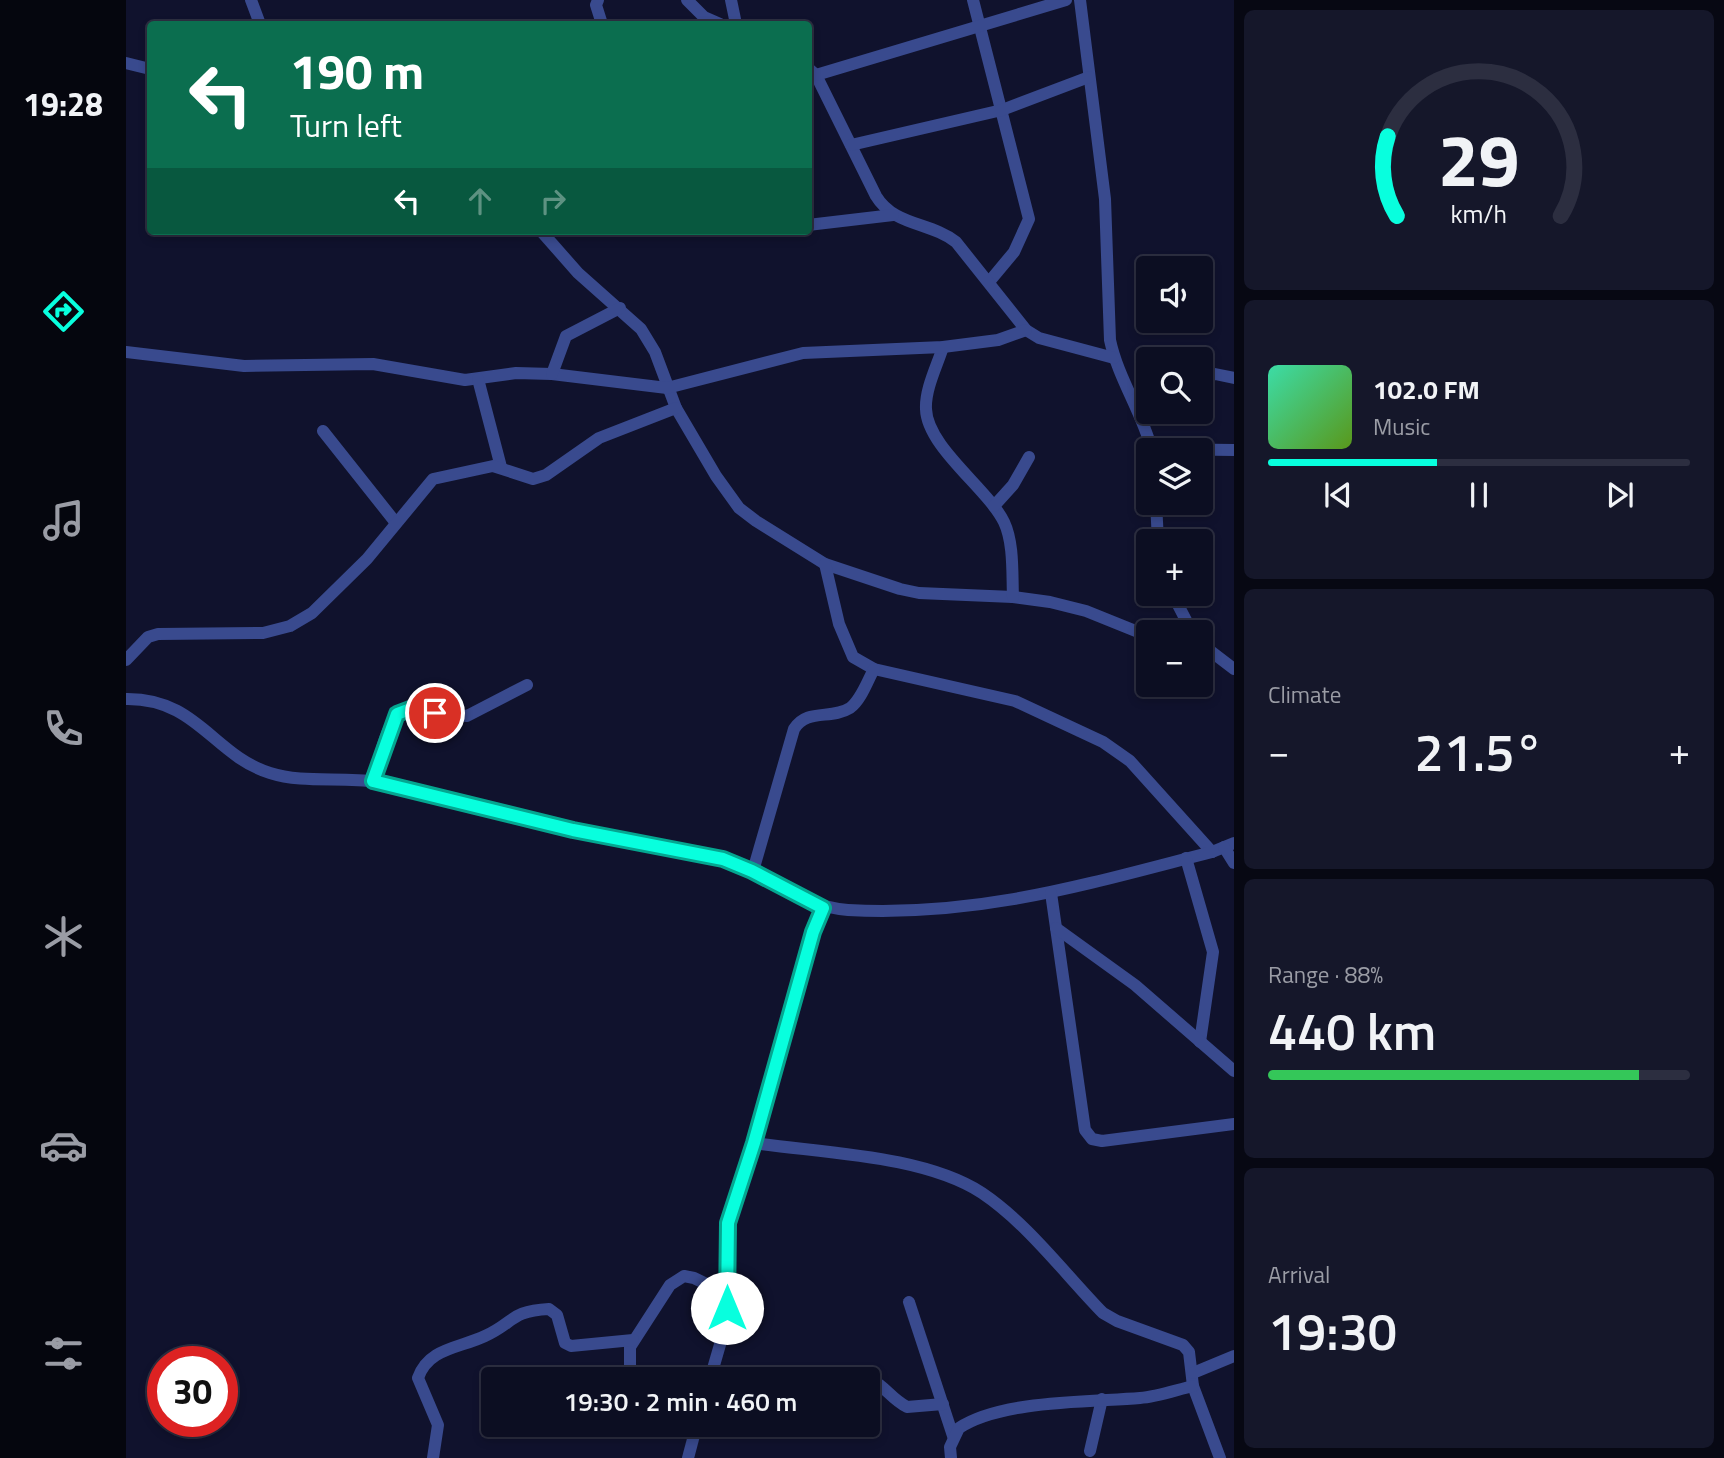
<!DOCTYPE html>
<meta charset="utf-8">
<style>
:root{--surface:#0c0e22;--page:#15172a;--text:#f1f3f6;--muted:#9a9ca5;--line:#2c2e40;--accent:#08ffde}
body{margin:0;font-family:"Titillium Web",sans-serif;background:var(--page);color:var(--text);height:100vh;display:flex;flex-direction:column;font-size:26px;white-space:nowrap}
*{box-sizing:border-box;margin:0}
p{font-size:23px;color:var(--muted)}
.icon{flex:none;width:38px;height:38px;fill:none;stroke:currentColor;stroke-width:2;stroke-linecap:round;stroke-linejoin:round}
.map{position:relative;flex:1;overflow:hidden}
.details{display:flex;flex-direction:column;gap:10px;padding:10px;background:#070813;width:490px}
.details>*{flex:none}
.guide{position:absolute;left:21px;top:21px;width:665px;height:214px;border-radius:7px;box-shadow:0 4px 10px #0003,0 0 0 2px var(--line);background:#0b6e4f;color:#fff;overflow:hidden}
.tools{position:absolute;left:1010px;top:256px;display:grid;gap:14px}
.tools a{display:grid;place-items:center;width:77px;height:77px;border-radius:7px;background:var(--surface);box-shadow:0 4px 10px #0003,0 0 0 2px var(--line);font-size:35px}
.speed{position:absolute;left:21px;top:1346px;display:flex;gap:14px;font-size:35px;font-weight:700;text-align:center}
.speed>*{display:grid;place-content:center;width:91px;height:91px;border-radius:50%;background:var(--surface);box-shadow:0 4px 10px #0003,0 0 0 2px var(--line);line-height:1}
.speed .limit{border:10px solid #d22;background:#fff;color:#111}
.pin{position:absolute;display:grid;place-items:center;width:60px;height:60px;color:#fff;margin:-30px;border:4px solid #fff;border-radius:50%;box-shadow:0 2px 7px #0007}
.me{position:absolute;width:77px;margin:-38px;rotate:0deg;stroke-linejoin:round;filter:drop-shadow(0 0 5px #0008)}
.turn{display:flex;align-items:center;gap:24px;height:147px;padding:0 28px;font-size:32px}
.turn .icon{width:91px;height:91px;stroke-width:2.5}
.turn b{display:block;font-size:49px;line-height:60px}
.lanes{display:flex;align-items:center;height:66px;padding:0 28px;background:#0003;justify-content:center;gap:35px;direction:ltr}
.lanes .off{opacity:.35}
.big{font-size:52px;font-weight:600;line-height:1.1}
.details .card{flex:1;display:flex;flex-direction:column;justify-content:center;gap:10px;min-width:0;padding:0 24px;border-radius:10px;background:var(--page)}
.details .dial{align-items:center;gap:0}
.dial svg{height:182px;overflow:visible;fill:none;stroke:var(--line);stroke-width:7;stroke-linecap:round;text-anchor:middle}
.dial text{fill:var(--text);stroke:none}
.song{display:flex;align-items:center;gap:21px}
.cover{width:84px;height:84px;border-radius:10px;background:linear-gradient(135deg,hsl(160 70% 55%),hsl(90 70% 35%))}
.played{height:7px;border-radius:4px;background:linear-gradient(90deg,var(--accent) 40%,var(--line) 40%)}
.keys{display:flex;justify-content:space-around;direction:ltr}
.heat{display:flex;justify-content:space-between;align-items:center;font-size:38px;direction:ltr}
.charge{height:10px;border-radius:5px;background:linear-gradient(90deg,#34c759 88%,var(--line) 0)}
.trip{position:absolute;left:355px;top:1367px;width:399px;height:70px;border-radius:7px;background:var(--surface);box-shadow:0 4px 10px #0003,0 0 0 2px var(--line);font-weight:600;line-height:70px;text-align:center}
main{display:flex;flex:1;min-height:0}
.tabs{display:flex;flex-direction:column;width:126px;justify-content:space-around;align-items:center;background:#05060e;color:var(--muted)}
.tabs .icon{width:49px;height:49px}
.tabs .on{color:var(--accent)}
.tabs b{font-size:32px;color:var(--text)}
.map>svg:first-child{display:block}
</style>
<main>
<nav class="tabs">
<b>19:28</b>
<svg class="icon on" aria-label="directions" viewBox="0 0 24 24"><path d="M12 3l9 9-9 9-9-9zM9 14v-3h6M13 9l2 2-2 2"/></svg>
<svg class="icon" aria-label="music" viewBox="0 0 24 24"><path d="M9 18V5l10-2v13"/><circle cx="6" cy="18" r="3"/><circle cx="16" cy="16" r="3"/></svg>
<svg class="icon" aria-label="phone" viewBox="0 0 24 24"><path d="M5 4h4l2 5-3 2q2 4 5 5l2-3 5 2v4C11 20 4 13 5 4z"/></svg>
<svg class="icon" aria-label="climate" viewBox="0 0 24 24"><path d="M12 3v18M4 7l16 10M4 17L20 7"/></svg>
<svg class="icon" aria-label="car" viewBox="0 0 24 24"><path d="M5 17H2v-5l4-1 3-4h7l3 4 3 1v5h-3M9 17h6M6 11h13"/><circle cx="7" cy="17" r="2"/><circle cx="17" cy="17" r="2"/></svg>
<svg class="icon" aria-label="filters" viewBox="0 0 24 24"><path d="M4 7h16M4 17h16"/><circle cx="9" cy="7" r="2"/><circle cx="15" cy="17" r="2"/></svg>
</nav>
<div class="map">
<svg width="1108" height="1458" viewBox="0 0 1108 1458">
<rect width="100%" height="100%" fill="#10122d"/>
<g fill="none" stroke-linecap="round" stroke-linejoin="round">
<!-- minor -->
<g stroke="#394a8e" stroke-width="12">
<path d="M125,0L134,24"/>
<path d="M472,0L470,5L476,24"/>
<path d="M561,0L578,17L594,24"/>
<path d="M605,0L610,24"/>
<path d="M847,0L903,219L888,252L863,282"/>
<path d="M954,0L979,199L984,340C992,378 1016,412 1026,450"/>
<path d="M0,63L24,69"/>
<path d="M682,68L690,75L750,196C768,226 805,222 830,242L900,330L913,338L988,358"/>
<path d="M690,75L940,0"/>
<path d="M725,145L876,110L963,77"/>
<path d="M682,225L767,215"/>
<path d="M415,231L452,273L515,329L529,352L550,408L590,476L613,508L630,521L699,564L774,589L793,593L887,597L924,602L960,611L1022,636"/>
<path d="M817,347C811,366 799,389 800,409C801,447 862,489 878,522C888,543 886,574 887,597"/>
<path d="M0,352L118,366L247,364L339,380L390,373L426,374L541,388L677,353L817,347L872,340L900,330"/>
<path d="M426,374L440,336L494,308"/>
<path d="M1074,375L1089,374L1108,378"/>
<path d="M352,379L375,467"/>
<path d="M1009,400L1022,392"/>
<path d="M197,431L270,523"/>
<path d="M1026,449L1108,450"/>
<path d="M1030,502L1032,541"/>
<path d="M868,506L887,485L903,457"/>
<path d="M699,564L713,624L727,657L748,669L889,701L977,742L1004,761L1086,852"/>
<path d="M1046,593L1066,632"/>
<path d="M1074,643L1108,669"/>
<path d="M0,660L22,637L32,634L137,633L164,626L186,613L241,559L307,479L367,466L407,479L420,475L473,438L550,408"/>
<path d="M0,699C71,698 87,755 144,773C178,784 216,776 251,782C317,794 381,815 445,830C495,841 547,845 597,859C642,872 674,907 722,910C854,917 961,884 1086,852L1108,843"/>
<path d="M247,781C254,759 259,721 279,709L341,716L401,685"/>
<path d="M1098,847L1108,863"/>
<path d="M1060,858L1087,952L1074,1042"/>
<path d="M627,871L668,729C681,708 705,720 724,708C735,700 741,682 748,669"/>
<path d="M925,893L959,1130L966,1139L976,1141L1108,1124"/>
<path d="M930,928L1009,985L1108,1071"/>
<path d="M628,1143C696,1153 798,1155 856,1193C902,1224 938,1273 977,1313L991,1321L1057,1345L1063,1352L1067,1386L1094,1458"/>
<path d="M783,1302L827,1436"/>
<path d="M1067,1373L1108,1356"/>
<path d="M504,1379V1347L544,1285L558,1276L568,1278L601,1294"/>
<path d="M584,1379L600,1324L602,1223L628,1143L687,932L697,907"/>
<path d="M725,1379C753,1372 759,1396 781,1407L817,1404"/>
<path d="M511,1424L512,1431"/>
<path d="M964,1451L976,1399"/>
<path d="M307,1458L312,1425L292,1378C302,1348 334,1348 359,1336C388,1323 384,1311 423,1309L431,1315L439,1343L445,1346L507,1340"/>
<path d="M562,1458L571,1424"/>
<path d="M825,1458L824,1447L833,1428C875,1400 964,1402 1014,1398C1031,1397 1050,1390 1067,1386"/>
</g>
</g>
<g fill="none" stroke-linecap="round" stroke-linejoin="round">
<!-- route casing -->
<g stroke="#05a690" stroke-width="18">
<path id="route" d="M309,713L287,708L271,714L247,781L447,830L597,859L626,871L697,908L687,932L628,1143L602,1223L601,1308"/>
</g>
<!-- route -->
<use href="#route" stroke="#08ffde" stroke-width="12"/>
</g>
</svg>
<div class="tools">
<a><svg class="icon" aria-label="sound" viewBox="0 0 24 24"><path d="M4 9h4l5-4v14l-5-4H4zM17 9q2 3 0 6"/></svg></a>
<a><svg class="icon" aria-label="search" viewBox="0 0 24 24"><circle cx="10" cy="10" r="6"/><path d="M15 15l6 6"/></svg></a>
<a><svg class="icon" aria-label="layers" viewBox="0 0 24 24"><path d="M12 4l9 5-9 5-9-5zM3 14l9 5 9-5"/></svg></a>
<a>+</a>
<a>−</a>
</div>
<div class="speed"><div class="limit">30</div></div>
<div class="pin" style="left:309px;top:713px;background:#d93025"><svg class="icon" aria-label="arrive" viewBox="0 0 24 24"><path d="M6 21V4h12l-3 4 3 4H6"/></svg></div>
<svg class="me" style="left:601px;top:1308px" viewBox="-20 -20 40 40"><circle r="19" fill="#fff"/><path d="M0-13L10 11 0 6-10 11z" fill="#08ffde"/></svg>
<div class="trip">19:30 · 2 min · 460 m</div>
<div class="guide">
<div class="turn"><svg class="icon" aria-label="left" viewBox="0 0 24 24"><path d="M17 20v-9H6M10 6l-5 5 5 5"/></svg><div><b>190 m</b>Turn left</div></div>
<div class="lanes"><svg class="icon" aria-label="left" viewBox="0 0 24 24"><path d="M17 20v-9H6M10 6l-5 5 5 5"/></svg><svg class="icon off" aria-label="ahead" viewBox="0 0 24 24"><path d="M12 20V5M6 11l6-6 6 6"/></svg><svg class="icon off" aria-label="right" viewBox="0 0 24 24"><path d="M7 20v-9h11M14 6l5 5-5 5"/></svg></div>
</div>
</div>
<section class="details">
<div class="card dial"><svg viewBox="0 0 100 80">
<path d="M14 69A42 42 0 1 1 86 69"/>
<path d="M14 69A42 42 0 0 1 10 34" stroke="#08ffde"/>
<text x="50" y="56" font-size="32" font-weight="700">29</text>
<text x="50" y="72" font-size="11">km/h</text>
</svg></div>
<div class="card">
<div class="song"><i class="cover"></i><div><b>102.0 FM</b><p>Music</p></div></div>
<div class="played"></div>
<div class="keys"><svg class="icon" aria-label="previous" viewBox="0 0 24 24"><path d="M18 5L8 12l10 7zM5 5v14"/></svg><svg class="icon" aria-label="pause" viewBox="0 0 24 24"><path d="M8 5v14M16 5v14"/></svg><svg class="icon" aria-label="next" viewBox="0 0 24 24"><path d="M6 5l10 7-10 7zM19 5v14"/></svg></div>
</div>
<div class="card"><p>Climate</p>
<div class="heat"><a>−</a><b class="big">21.5°</b><a>+</a></div>
</div>
<div class="card"><p>Range · 88%</p><b class="big">440 km</b><div class="charge"></div></div>
<div class="card"><p>Arrival</p><b class="big">19:30</b></div>
</section>
</main>
